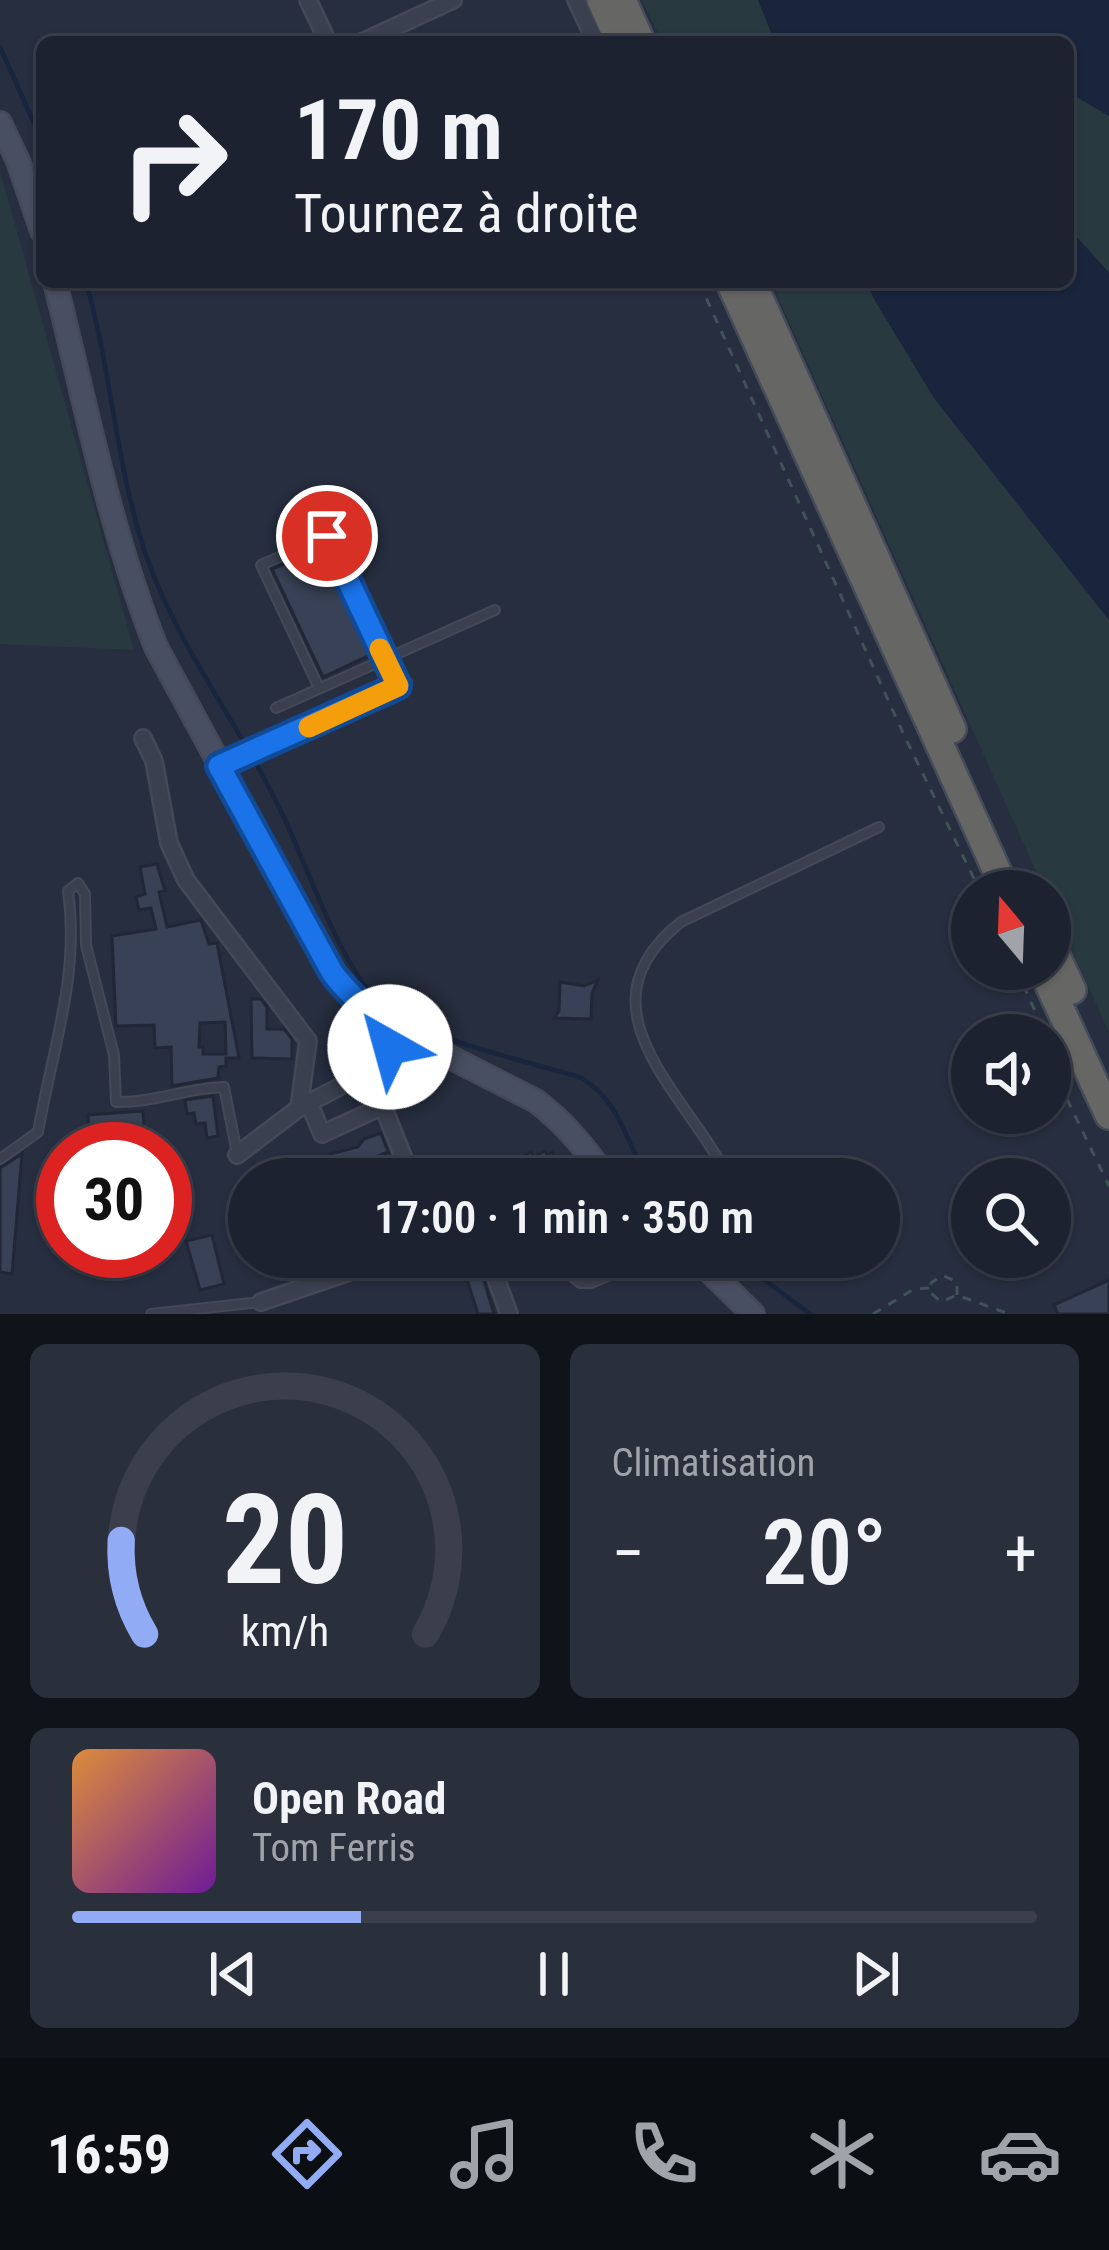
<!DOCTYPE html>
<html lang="fr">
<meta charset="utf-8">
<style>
:root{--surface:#1c222f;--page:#292f3b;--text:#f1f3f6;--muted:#a0a4aa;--line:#3a3f4b;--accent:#91abf4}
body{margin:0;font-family:"Roboto Condensed",sans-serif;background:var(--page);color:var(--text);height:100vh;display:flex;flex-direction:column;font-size:45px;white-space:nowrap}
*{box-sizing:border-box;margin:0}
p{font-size:39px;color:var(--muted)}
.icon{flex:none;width:66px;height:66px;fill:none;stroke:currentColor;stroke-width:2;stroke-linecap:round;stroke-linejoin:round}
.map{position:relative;height:1314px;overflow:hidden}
.details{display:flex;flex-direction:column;gap:30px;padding:30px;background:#0f131a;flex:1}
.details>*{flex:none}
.banner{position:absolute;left:36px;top:36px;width:1038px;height:252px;border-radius:18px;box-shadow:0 3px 9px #0004,0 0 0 3px var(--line);background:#1c222f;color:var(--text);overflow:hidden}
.needle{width:78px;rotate:341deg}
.buttons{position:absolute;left:951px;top:870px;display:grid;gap:24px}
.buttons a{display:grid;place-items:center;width:120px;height:120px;border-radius:50%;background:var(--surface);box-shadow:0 3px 9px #0004,0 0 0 3px var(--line);font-size:60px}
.speed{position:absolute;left:36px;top:1122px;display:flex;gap:24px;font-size:60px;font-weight:700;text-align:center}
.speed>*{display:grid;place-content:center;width:156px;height:156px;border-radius:50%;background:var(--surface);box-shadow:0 3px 9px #0004,0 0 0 3px var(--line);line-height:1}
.speed .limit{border:18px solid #d22;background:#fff;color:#111}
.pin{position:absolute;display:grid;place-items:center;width:102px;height:102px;color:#fff;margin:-51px;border:6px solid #fff;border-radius:50%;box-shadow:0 3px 12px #0007}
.me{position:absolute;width:132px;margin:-66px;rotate:322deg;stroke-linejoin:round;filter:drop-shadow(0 0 9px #0008)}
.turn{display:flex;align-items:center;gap:42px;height:252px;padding:0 60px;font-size:54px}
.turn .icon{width:156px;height:156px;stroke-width:2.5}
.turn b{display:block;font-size:84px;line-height:102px}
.big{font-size:90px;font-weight:600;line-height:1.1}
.details .widget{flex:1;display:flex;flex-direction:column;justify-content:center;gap:18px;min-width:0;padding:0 42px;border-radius:18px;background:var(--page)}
.details .dial{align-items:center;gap:0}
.dial svg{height:312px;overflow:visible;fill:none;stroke:var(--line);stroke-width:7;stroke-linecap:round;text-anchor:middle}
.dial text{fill:var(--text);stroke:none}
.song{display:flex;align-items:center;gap:36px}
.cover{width:144px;height:144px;border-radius:18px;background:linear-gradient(135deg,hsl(30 70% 55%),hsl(280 70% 35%))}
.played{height:12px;border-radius:6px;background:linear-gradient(90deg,var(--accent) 30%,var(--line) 30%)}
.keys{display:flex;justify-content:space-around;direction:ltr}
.heat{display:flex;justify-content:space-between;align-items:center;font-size:66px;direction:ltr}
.details .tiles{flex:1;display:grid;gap:30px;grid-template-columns:1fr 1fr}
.widget:last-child{grid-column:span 2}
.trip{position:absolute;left:228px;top:1158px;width:672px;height:120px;border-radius:60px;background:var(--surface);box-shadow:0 3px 9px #0004,0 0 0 3px var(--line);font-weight:600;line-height:120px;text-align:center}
.tab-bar{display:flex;height:192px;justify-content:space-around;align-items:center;background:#0b0e13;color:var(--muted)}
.tab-bar .icon{width:84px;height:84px}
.tab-bar .active{color:var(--accent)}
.tab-bar b{font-size:54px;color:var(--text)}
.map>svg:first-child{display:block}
</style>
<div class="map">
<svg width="1109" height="1314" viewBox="0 0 1109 1314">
<rect width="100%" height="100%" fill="#262e3f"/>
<!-- green -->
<g fill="#283a40">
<path d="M642,0H758L775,42H662Z"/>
<path d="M1068,92L1109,116V273L1068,227Z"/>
<path d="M0,171L134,650L0,644Z"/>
<path d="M771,282H867L874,299L934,398L1109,620V1032L1050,902V891H1045Z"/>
</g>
<!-- water -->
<g fill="#19243d">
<path d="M758,0H1109V116L1068,92V42H775Z"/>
<path d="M1068,227L1109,273V620L934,398L874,299L867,282H1068Z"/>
</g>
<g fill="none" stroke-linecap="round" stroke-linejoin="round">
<!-- stream -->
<g stroke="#19243d" stroke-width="4.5">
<path d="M0,47L42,141"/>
<path d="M86,282C112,372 116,469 147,558C181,653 245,732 287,824C308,870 343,970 379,1001C429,1043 519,1058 582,1078C625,1107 622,1140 650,1179"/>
<path d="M734,1257L810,1314"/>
</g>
</g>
<!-- building -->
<g fill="#384155" stroke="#212736" stroke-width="3" fill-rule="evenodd">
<path d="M323,547L374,653L323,677L272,569Z"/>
<path d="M157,864L165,891L159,892L167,927L201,920L209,944L217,943L239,1058H226V1066L219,1067L218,1078L172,1086L171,1047L155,1048L154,1025L116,1026L112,936L156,929L151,908L139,910L136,897L145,894L140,867ZM225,1022L226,1054H203V1047H199L200,1023Z"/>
<path d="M598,980L592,993L591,1019L554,1018L559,1011L560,982L584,986Z"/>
<path d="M251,999H261L267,1007V1029H284L292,1039V1059L252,1058Z"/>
<path d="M213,1096L218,1136L207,1138L205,1123L196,1124L194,1113L187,1114L185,1100Z"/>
<path d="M143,1111L145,1149H91L88,1115Z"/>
<path d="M381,1133L388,1152L345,1169L343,1165L335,1168L330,1154L358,1147L364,1139Z"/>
<path d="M545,1151L547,1155L552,1152L558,1164L543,1171L548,1179H510L503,1168L531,1152L534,1157Z"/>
<path d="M22,1154L12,1274L0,1272V1168Z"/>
<path d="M212,1235L224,1284L200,1290L186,1241Z"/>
<path d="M460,1257H477L494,1314H478Z"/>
<path d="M1109,1280V1314H1058L1054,1305Z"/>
</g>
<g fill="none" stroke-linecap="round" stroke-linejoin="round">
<!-- service casing -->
<g stroke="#444958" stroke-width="12">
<g id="service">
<path d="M319,688L261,565L327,536L398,686"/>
<path d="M276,708L495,610"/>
<path d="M222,764L407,682"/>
<path d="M0,1159L38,1132C52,1051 80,975 68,891L78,883L85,894L86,945L114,1055L116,1102C153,1103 187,1088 224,1087L237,1153"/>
<path d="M729,1179C690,1096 571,1009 681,922L879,827"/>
<path d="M564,1257L573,1277L580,1283H591L653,1257"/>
<path d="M151,1314L260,1302"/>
</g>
</g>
<!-- minor casing -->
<g stroke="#444958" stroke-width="20">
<g id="minor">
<path d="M308,0L328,42"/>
<path d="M576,0L596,42"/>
<path d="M362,42L453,0"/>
<path d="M143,738L154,761L169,843L186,880L308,1041L299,1108L389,1061L420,1055"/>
<path d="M363,1024L369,1058"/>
<path d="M371,1055L384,1040L407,1043"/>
<path d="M309,1103L322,1134L383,1106L412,1179"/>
<path d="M237,1155L299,1108"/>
<path d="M490,1262L509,1314"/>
<path d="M261,1302L393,1257"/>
</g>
</g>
<!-- secondary casing -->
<g stroke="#444958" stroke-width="26">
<g id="secondary">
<path d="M0,123L18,161L42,231"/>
<path d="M55,282C86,405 109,528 156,647L332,972L354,1001L375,1019L536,1101C566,1124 585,1148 607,1179"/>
<path d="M695,1257L753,1314"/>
</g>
</g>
<!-- trunk casing -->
<g stroke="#454b59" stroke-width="32">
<g id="trunk">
<path d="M601,0L620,42"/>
<path d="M622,0L641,42"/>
<path d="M730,282L1006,891"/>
<path d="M752,282L952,729"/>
<path d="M1050,943L1072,990"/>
<path d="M1042,969L1109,1115"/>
</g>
</g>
<!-- path -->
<g stroke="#415358" stroke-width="3" stroke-dasharray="9 9" stroke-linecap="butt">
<path d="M699,282L903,733L980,891"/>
<path d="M1016,969L1046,1035"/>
<path d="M1050,1048L1063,1091L1109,1186"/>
<path d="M957,1295V1282L942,1275L931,1283V1293L941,1302L957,1295L1009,1314"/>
<path d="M873,1314L914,1289L930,1288"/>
</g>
<!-- service -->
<use href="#service" stroke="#3a404f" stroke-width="8"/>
<!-- minor -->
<use href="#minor" stroke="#3a404f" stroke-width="15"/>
<!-- secondary -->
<use href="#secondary" stroke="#484f62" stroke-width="21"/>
<!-- trunk -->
<use href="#trunk" stroke="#666664" stroke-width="27"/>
</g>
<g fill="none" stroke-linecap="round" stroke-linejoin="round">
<!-- route casing -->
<g stroke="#114b97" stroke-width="30">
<path id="route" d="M327,536L398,686L219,766L332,972C349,998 388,1021 390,1047"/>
</g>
<!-- route -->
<use href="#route" stroke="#1a73e8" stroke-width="21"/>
<!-- slow -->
<path stroke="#f59e0b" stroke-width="21" d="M309,727L398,686L380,649"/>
</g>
</svg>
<div class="buttons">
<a><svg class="needle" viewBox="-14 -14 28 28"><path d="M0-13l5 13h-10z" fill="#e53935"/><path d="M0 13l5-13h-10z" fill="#a0a4aa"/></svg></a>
<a><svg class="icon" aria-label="sound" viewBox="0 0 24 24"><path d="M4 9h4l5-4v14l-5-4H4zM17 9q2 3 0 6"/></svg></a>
<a><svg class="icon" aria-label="search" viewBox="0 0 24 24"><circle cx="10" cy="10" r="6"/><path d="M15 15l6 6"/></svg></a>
</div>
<div class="speed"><div class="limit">30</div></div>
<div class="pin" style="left:327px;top:536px;background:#d93025"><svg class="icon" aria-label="arrive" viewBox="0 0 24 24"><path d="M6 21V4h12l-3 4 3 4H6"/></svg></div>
<svg class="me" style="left:390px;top:1047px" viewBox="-20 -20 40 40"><circle r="19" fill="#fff"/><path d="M0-13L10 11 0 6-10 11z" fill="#1a73e8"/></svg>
<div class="trip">17:00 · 1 min · 350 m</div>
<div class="banner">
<div class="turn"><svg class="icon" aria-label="right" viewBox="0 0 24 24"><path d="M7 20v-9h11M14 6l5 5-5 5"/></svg><div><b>170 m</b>Tournez à droite</div></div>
</div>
</div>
<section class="details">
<div class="tiles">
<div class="widget dial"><svg viewBox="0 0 100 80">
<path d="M14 69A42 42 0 1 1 86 69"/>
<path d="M14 69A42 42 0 0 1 8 45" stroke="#91abf4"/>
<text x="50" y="56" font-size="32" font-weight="700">20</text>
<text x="50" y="72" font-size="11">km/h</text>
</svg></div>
<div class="widget"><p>Climatisation</p>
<div class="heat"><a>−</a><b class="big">20°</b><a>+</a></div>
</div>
<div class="widget">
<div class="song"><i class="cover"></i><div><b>Open Road</b><p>Tom Ferris</p></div></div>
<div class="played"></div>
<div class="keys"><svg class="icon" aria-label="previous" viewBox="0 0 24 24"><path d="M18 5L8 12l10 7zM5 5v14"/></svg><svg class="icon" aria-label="pause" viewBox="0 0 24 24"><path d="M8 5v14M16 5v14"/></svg><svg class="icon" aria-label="next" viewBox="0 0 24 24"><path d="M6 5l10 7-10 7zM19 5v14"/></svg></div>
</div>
</div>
</section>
<nav class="tab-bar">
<b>16:59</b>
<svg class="icon active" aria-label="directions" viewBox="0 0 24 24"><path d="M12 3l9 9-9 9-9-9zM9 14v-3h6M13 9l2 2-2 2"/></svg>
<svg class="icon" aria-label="music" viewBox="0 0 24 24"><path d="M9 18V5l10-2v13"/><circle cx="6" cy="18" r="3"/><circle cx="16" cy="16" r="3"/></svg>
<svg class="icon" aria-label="phone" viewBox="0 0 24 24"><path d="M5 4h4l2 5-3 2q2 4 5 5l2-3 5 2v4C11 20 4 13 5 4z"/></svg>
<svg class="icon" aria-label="climate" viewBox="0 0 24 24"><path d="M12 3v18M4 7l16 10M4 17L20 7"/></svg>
<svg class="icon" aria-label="car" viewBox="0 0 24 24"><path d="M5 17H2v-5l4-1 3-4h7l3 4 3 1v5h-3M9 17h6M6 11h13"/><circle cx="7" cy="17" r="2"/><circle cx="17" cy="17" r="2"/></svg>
</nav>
